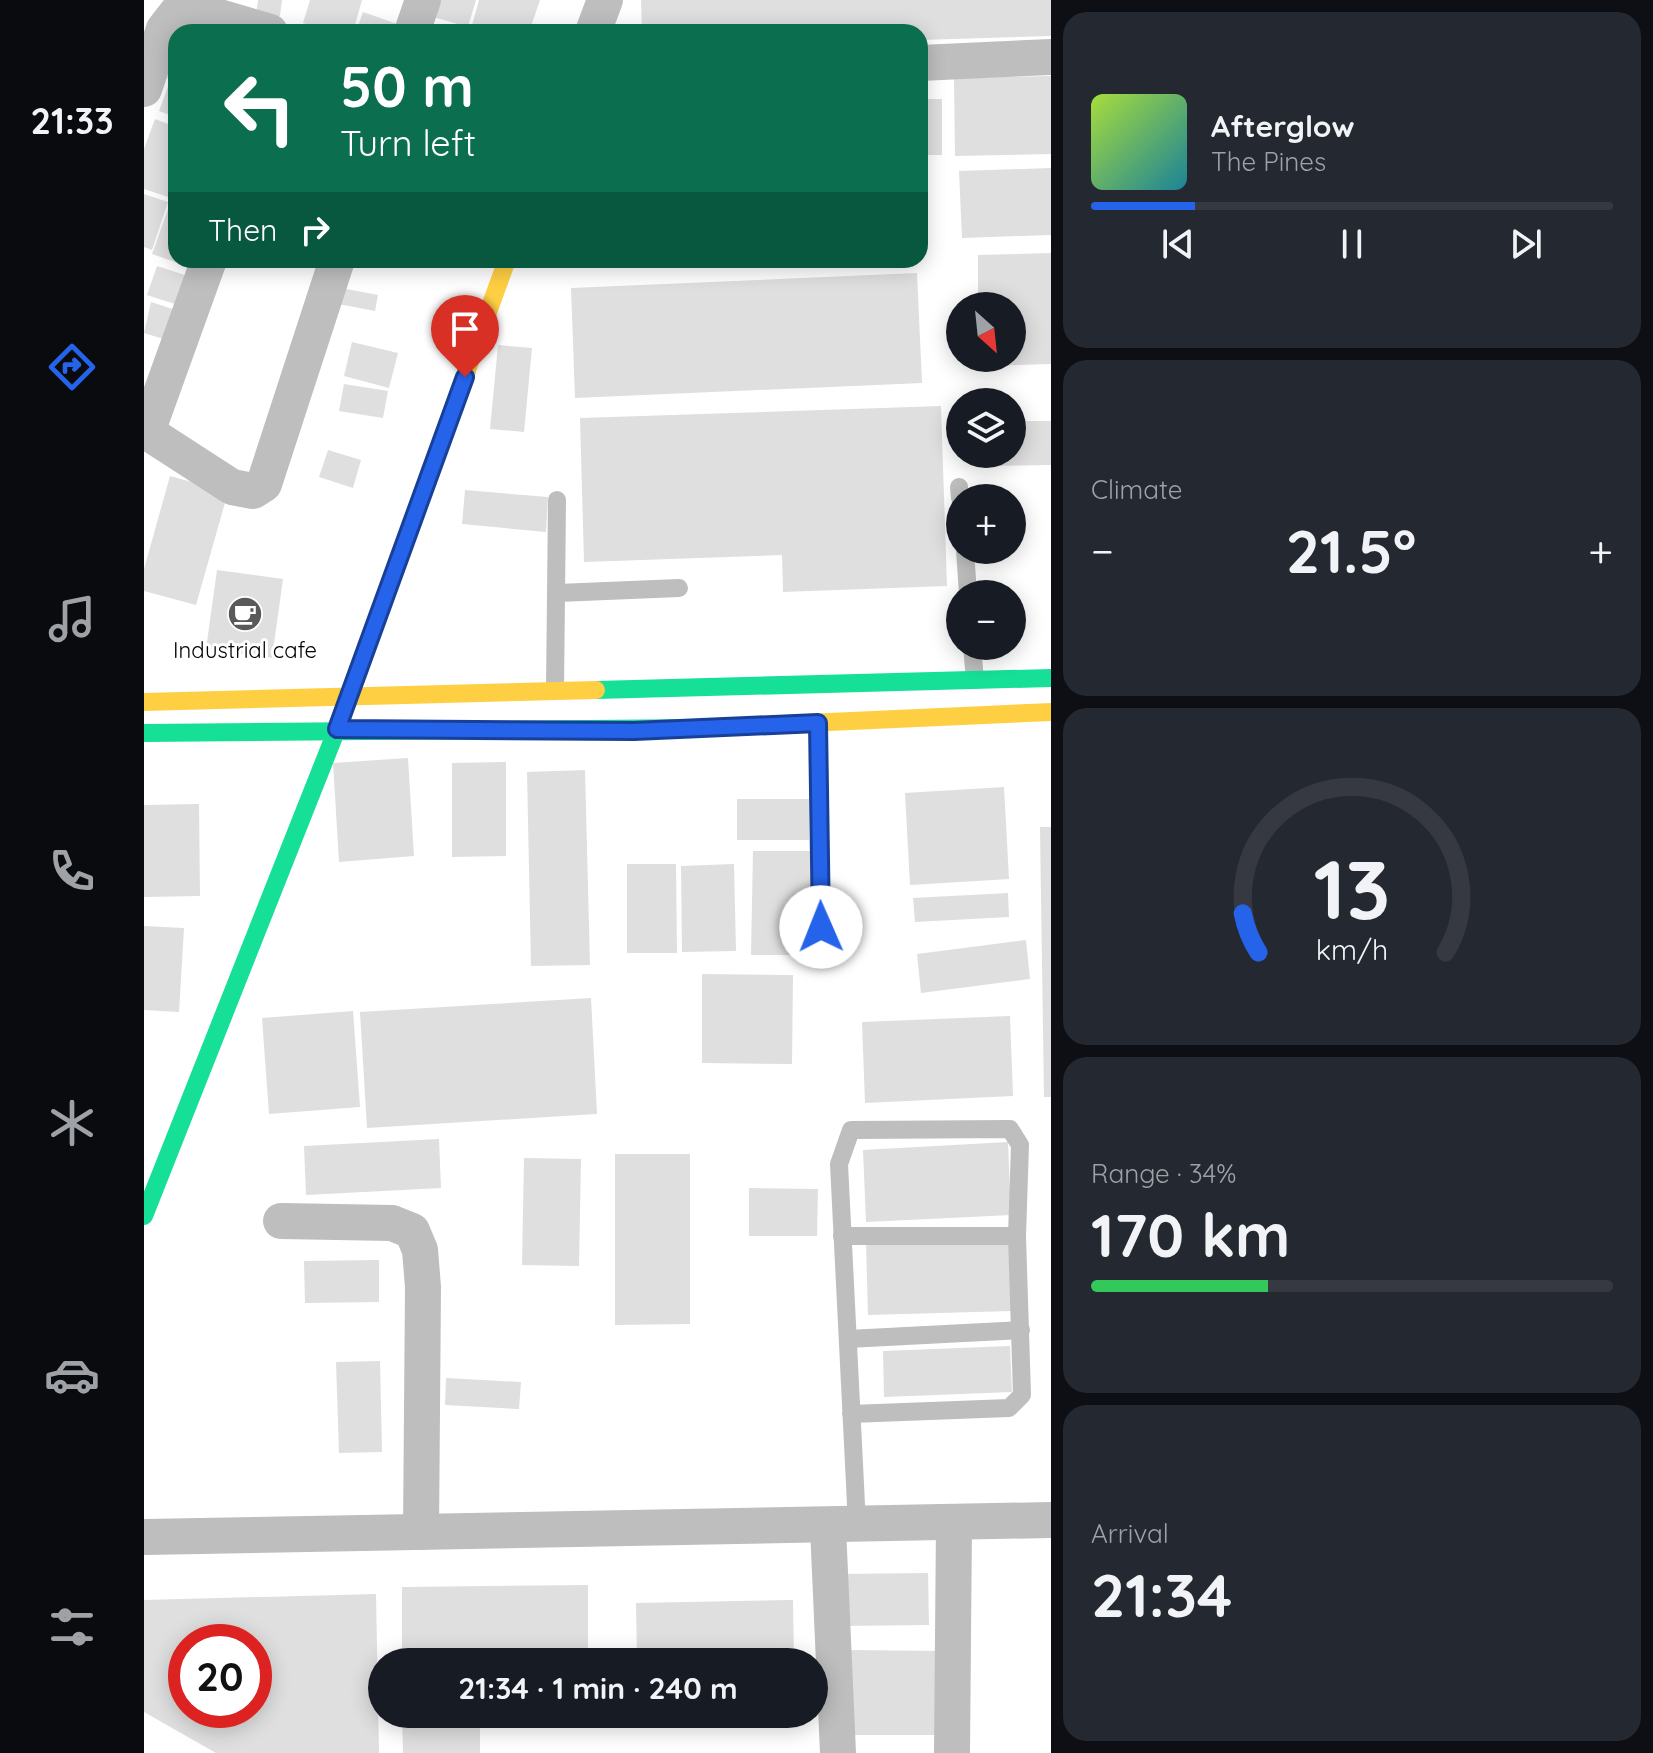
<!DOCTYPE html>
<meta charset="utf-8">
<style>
:root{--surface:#171b24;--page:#242831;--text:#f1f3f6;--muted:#9ea1a6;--line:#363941;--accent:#2563eb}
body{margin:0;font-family:Quicksand,sans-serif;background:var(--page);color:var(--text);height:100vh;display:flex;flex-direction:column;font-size:30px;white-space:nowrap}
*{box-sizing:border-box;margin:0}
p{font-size:26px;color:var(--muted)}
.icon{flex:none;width:44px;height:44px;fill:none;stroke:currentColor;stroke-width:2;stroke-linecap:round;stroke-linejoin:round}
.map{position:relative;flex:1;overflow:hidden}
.drawer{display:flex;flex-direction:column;gap:12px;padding:12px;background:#0d0f14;width:602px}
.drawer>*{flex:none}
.top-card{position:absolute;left:24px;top:24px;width:760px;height:244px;border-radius:24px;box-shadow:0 4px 20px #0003;background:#0b6e4f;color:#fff;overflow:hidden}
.needle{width:52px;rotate:153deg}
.tools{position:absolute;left:802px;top:292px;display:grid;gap:16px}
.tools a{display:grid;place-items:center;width:80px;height:80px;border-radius:50%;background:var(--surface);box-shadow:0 4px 20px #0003;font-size:40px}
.speed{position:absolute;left:24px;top:1624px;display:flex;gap:16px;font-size:40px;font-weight:700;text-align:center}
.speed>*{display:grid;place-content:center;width:104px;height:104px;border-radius:50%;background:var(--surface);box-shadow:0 4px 20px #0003;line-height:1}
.speed .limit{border:12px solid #d22;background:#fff;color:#111}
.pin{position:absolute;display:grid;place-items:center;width:68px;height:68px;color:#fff;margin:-82px -34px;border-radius:50% 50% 50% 0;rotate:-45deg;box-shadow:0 0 8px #0007}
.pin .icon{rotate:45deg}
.me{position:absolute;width:88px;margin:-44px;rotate:359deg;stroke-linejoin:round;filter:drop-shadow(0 0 6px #0008)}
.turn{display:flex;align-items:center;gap:28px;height:168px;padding:0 40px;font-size:36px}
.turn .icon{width:104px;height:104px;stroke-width:2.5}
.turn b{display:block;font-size:56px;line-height:68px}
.then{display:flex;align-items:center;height:76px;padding:0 40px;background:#0003;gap:16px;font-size:30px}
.big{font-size:60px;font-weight:700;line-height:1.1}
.drawer .card{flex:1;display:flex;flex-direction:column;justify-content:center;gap:12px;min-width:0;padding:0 28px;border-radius:24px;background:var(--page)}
.drawer .dial{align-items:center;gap:0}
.dial svg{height:208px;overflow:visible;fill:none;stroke:var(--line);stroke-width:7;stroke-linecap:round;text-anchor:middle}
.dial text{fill:var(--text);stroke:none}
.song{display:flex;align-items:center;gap:24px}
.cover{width:96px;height:96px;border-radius:12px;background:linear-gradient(135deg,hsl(80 70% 55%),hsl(190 70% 35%))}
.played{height:8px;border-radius:4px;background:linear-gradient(90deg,var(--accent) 20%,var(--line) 20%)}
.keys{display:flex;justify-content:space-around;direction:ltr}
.heat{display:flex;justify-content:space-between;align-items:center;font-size:44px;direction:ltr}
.charge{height:12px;border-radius:6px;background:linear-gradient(90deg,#34c759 34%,var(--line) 0)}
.trip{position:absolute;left:224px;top:1648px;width:460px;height:80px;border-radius:40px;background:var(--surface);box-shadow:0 4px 20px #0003;font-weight:700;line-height:80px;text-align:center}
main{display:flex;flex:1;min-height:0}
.menu{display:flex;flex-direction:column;width:144px;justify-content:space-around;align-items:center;background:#090b0e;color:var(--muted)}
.menu .icon{width:56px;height:56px}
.menu .active{color:var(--accent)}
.menu b{font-size:36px;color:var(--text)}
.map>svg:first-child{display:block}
</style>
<main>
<nav class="menu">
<b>21:33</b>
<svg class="icon active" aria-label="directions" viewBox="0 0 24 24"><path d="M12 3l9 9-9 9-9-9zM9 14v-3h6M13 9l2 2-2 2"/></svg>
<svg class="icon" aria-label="music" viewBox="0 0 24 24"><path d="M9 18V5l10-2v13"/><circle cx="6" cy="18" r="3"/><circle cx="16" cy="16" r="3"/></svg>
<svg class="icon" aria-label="phone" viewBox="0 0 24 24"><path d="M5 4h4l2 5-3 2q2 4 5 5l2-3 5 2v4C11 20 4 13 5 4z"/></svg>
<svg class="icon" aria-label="climate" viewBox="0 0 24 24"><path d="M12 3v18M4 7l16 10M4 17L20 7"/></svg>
<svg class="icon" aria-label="car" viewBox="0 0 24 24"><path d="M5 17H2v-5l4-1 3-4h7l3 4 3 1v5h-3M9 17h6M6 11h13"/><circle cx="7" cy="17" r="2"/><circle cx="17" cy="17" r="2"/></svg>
<svg class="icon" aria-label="filters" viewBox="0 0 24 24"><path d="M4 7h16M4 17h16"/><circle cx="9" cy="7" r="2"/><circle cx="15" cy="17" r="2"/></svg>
</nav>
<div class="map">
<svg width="907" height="1753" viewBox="0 0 907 1753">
<rect width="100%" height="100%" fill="#fff"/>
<!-- building -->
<g fill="#dfdfdf" fill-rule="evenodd">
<path d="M114,0H138L136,16L112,15Z"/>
<path d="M166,0H218L209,32H179L180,29L159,23Z"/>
<path d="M291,0H332L324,27L286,16Z"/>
<path d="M335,0H396L385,32H326Z"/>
<path d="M497,0H907V36L776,40V32H498Z"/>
<path d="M219,12L259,26L257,32H212Z"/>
<path d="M31,52H32V81L23,78Z"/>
<path d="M907,76V154L811,156L810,78Z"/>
<path d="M26,81L32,84V117L15,111Z"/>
<rect x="776" y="99" width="22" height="56"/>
<path d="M11,119L32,127V176L24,197L0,189V149Z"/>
<path d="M907,168V235L818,238L815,171Z"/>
<path d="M32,187V260H54L51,269L8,254Z"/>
<path d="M0,194L24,202L8,250L0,247Z"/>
<path d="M907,253V364L835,366V358H868V306H834V255Z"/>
<path d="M13,266L47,277L37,306L3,295Z"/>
<path d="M773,273L778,383L431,398L427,288Z"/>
<path d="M192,287L234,295L231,311L189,303Z"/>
<path d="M7,302L38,312L29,342L0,333Z"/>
<path d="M208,342L254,353L245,388L200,376Z"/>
<path d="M354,345L388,348L380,432L346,429Z"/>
<path d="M200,384L244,391L239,418L195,411Z"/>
<path d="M797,406L803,586L639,592L638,555L440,562L436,418Z"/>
<path d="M868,421H907V465L837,466V454H868Z"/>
<path d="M184,450L217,460L209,488L175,477Z"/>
<path d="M26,476L84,492L52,605L0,591V569Z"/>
<path d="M321,490L404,497L402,532L318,524Z"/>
<path d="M73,570L139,579L128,658L62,649Z"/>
<path d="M264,758L270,856L195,862L189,763Z"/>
<path d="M362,762V856L308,857V763Z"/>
<path d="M441,770L446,965L387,966L383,772Z"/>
<path d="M860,787L865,879L766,885L761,793Z"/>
<rect x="593" y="799" width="72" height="41"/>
<path d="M55,804L56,896L0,897V805Z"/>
<path d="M896,827H907V1097H900Z"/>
<path d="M609,851H669L667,955H607Z"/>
<path d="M483,864H532L533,953H483Z"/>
<path d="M590,864L592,951L538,952L537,866Z"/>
<path d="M864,893L865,917L771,922L769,898Z"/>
<path d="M0,926L40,928L35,1012L0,1010Z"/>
<path d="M882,940L886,979L777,993L773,954Z"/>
<path d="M558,974L649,975L648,1064L558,1063Z"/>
<path d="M447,998L453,1114L223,1128L216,1012Z"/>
<path d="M209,1011L216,1107L125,1114L118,1018Z"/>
<path d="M866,1016L869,1096L721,1103L718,1022Z"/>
<path d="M295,1139L297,1188L162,1195L160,1146Z"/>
<path d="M864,1142L867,1215L722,1222L719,1150Z"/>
<path d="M471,1154H546V1324L471,1325Z"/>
<path d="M380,1158L437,1159L435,1266L378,1265Z"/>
<path d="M605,1188L674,1189L673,1236H605Z"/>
<path d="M865,1238L867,1311L724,1315L722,1243Z"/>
<path d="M235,1260V1302L161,1303L160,1261Z"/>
<path d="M866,1346L868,1392L740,1397L739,1351Z"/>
<path d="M236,1361L238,1452L195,1453L192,1362Z"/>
<path d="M302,1378L377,1382L375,1409L301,1405Z"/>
<path d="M784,1573L785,1625L694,1626V1574Z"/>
<path d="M444,1585V1662H258V1587Z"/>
<path d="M232,1594L235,1753H72L0,1712V1600ZM42,1642H110V1710H42Z"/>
<path d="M649,1600L650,1662H493L492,1603Z"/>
<path d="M707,1650L799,1651V1735H707Z"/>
<path d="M258,1714H444V1725H336V1753H259Z"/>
</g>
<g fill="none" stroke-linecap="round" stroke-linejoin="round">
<!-- lane -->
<g stroke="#bebebe" stroke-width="18">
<path d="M815,487L816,498"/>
<path d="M821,550L824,594"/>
<path d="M414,593L535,588"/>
<path d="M828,646L831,680"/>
<path d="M411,691L413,500"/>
<path d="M674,723L677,927"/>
<path d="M698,1236H873"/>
<path d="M704,1339L877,1330"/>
<path d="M707,1414L865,1408L878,1395L873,1236L876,1145L866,1129L707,1130L695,1164L711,1484L713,1526"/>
</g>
<!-- street -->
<g stroke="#bebebe" stroke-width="36">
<path d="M268,32L279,0"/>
<path d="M449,32L461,0"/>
<path d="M776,63L907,57"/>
<path d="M0,89L20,29L38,6L126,32"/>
<path d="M0,430L88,487L109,491L120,484L193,260"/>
<path d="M3,432L65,260"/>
<path d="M137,1221L248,1223L268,1231L276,1250L279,1287L277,1532"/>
<path d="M684,1527L694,1753"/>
<path d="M0,1537L907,1520"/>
<path d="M808,1753L810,1523"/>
</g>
<!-- fast -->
<g stroke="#16e098" stroke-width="18">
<path d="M452,690L907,678"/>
<path d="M0,733L553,728"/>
<path d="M0,1216L193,729L323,370"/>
</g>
<!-- slow -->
<g stroke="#ffcf43" stroke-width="18">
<path d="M323,370L363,260"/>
<path d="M0,702L452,690"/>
<path d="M553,728L907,712"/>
</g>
</g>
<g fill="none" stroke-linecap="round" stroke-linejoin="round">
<!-- route casing -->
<g stroke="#184099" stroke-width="20">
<path id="route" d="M321,377L193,729L490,731L674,723L677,927"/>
</g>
<!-- route -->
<use href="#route" stroke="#2563eb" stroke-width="14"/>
</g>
<!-- icons -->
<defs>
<g id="cafe-disc" transform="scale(1.8)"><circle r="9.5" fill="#595959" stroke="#fff"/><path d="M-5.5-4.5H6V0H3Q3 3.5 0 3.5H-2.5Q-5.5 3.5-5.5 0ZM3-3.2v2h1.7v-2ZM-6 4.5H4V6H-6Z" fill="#fff"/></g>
</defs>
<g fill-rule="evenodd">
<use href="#cafe-disc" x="101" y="614"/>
</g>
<g text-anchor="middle" stroke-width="6" stroke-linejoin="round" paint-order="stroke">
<!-- poi labels -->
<g font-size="22" fill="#000" stroke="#fff">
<text x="101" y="658">Industrial cafe</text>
</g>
</g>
</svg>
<div class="tools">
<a><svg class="needle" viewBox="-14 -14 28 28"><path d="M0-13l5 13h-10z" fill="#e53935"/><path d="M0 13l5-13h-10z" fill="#9ea1a6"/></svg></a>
<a><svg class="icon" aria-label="layers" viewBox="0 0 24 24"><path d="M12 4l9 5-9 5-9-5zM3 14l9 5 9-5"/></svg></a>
<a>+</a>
<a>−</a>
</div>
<div class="speed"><div class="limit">20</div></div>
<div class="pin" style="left:321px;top:377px;background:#d93025"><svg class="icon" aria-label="arrive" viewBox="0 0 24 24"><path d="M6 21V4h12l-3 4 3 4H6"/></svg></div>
<svg class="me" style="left:677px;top:927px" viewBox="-20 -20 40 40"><circle r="19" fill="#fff"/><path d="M0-13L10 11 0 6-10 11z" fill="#2563eb"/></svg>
<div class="trip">21:34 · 1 min · 240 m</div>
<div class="top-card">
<div class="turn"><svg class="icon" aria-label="left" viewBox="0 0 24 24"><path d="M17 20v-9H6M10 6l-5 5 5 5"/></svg><div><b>50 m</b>Turn left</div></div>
<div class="then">Then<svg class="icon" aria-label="right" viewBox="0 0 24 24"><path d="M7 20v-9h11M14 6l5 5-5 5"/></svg></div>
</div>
</div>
<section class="drawer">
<div class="card">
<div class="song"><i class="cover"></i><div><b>Afterglow</b><p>The Pines</p></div></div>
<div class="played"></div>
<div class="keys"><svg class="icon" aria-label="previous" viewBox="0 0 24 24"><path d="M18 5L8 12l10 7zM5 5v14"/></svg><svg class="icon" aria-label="pause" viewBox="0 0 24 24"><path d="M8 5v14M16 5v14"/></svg><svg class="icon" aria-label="next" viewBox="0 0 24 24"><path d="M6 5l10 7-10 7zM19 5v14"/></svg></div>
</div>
<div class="card"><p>Climate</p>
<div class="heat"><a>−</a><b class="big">21.5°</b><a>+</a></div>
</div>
<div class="card dial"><svg viewBox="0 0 100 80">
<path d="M14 69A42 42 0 1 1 86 69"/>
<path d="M14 69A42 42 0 0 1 8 54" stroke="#2563eb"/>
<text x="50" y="56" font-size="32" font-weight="700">13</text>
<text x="50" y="72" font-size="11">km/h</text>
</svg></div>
<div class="card"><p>Range · 34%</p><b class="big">170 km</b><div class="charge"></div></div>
<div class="card"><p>Arrival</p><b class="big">21:34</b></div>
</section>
</main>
